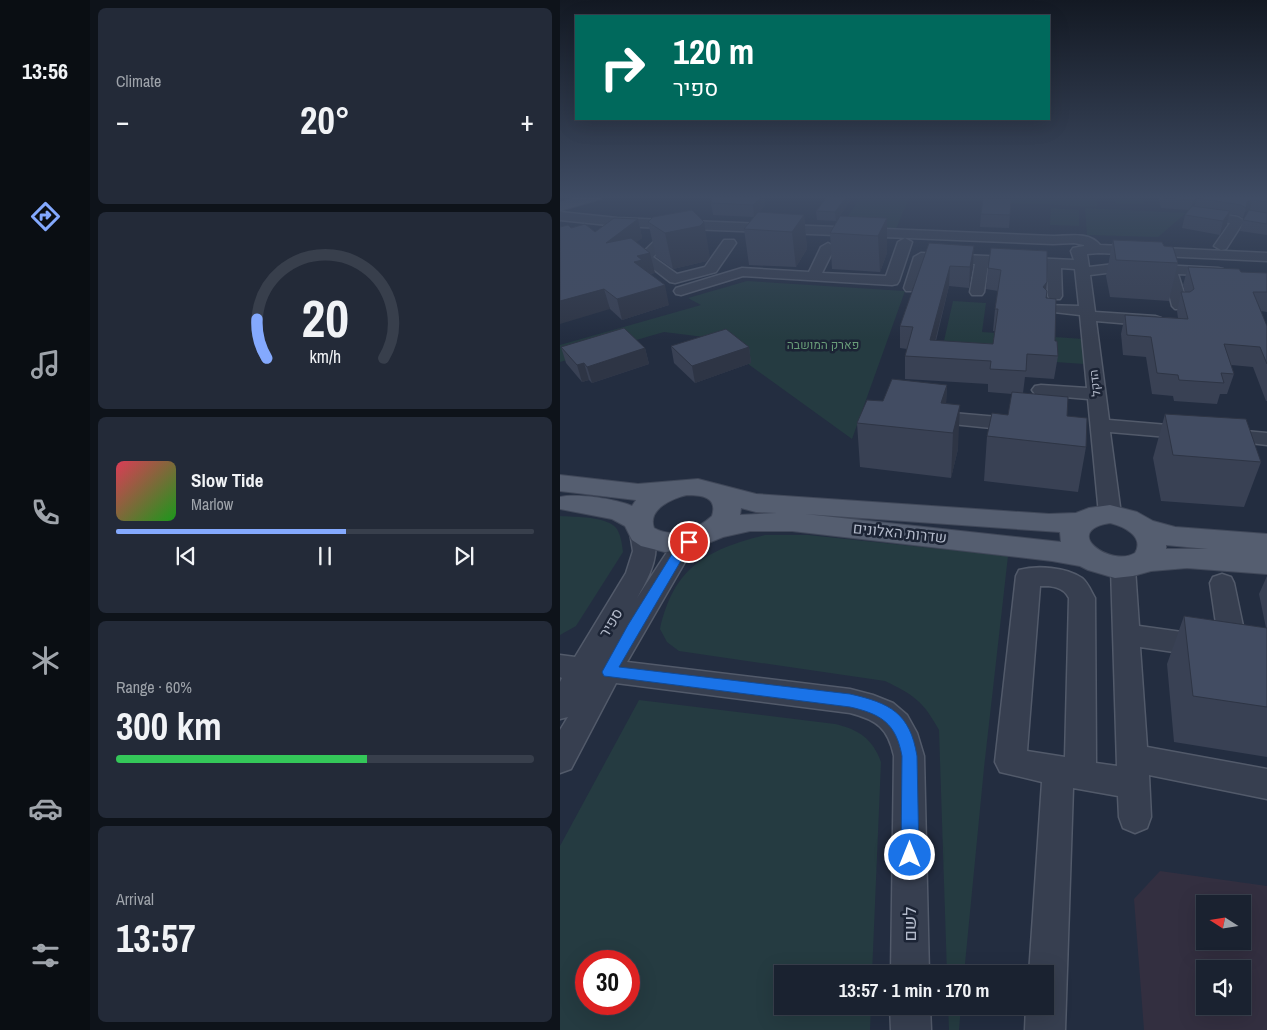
<!DOCTYPE html>
<meta charset="utf-8">
<style>
:root{--surface:#1a2230;--page:#232a38;--text:#f1f3f6;--muted:#9fa4ab;--line:#383f4c;--accent:#84a9fe}
body{margin:0;font-family:"Archivo Narrow",Heebo,sans-serif;background:var(--page);color:var(--text);height:100vh;display:flex;flex-direction:column;font-size:19px;white-space:nowrap}
*{box-sizing:border-box;margin:0}
p{font-size:16px;color:var(--muted)}
.icon{flex:none;width:28px;height:28px;fill:none;stroke:currentColor;stroke-width:2;stroke-linecap:round;stroke-linejoin:round}
.map{position:relative;flex:1;overflow:hidden}
.side{display:flex;flex-direction:column;gap:8px;padding:8px;background:#0e131a;width:470px}
.side>*{flex:none}
.banner{position:absolute;left:15px;top:15px;width:475px;height:105px;border-radius:0px;box-shadow:0 5px 20px #0002,0 0 0 1px var(--line);background:#00695c;color:#fff;overflow:hidden}
.needle{width:32px;rotate:282deg}
.fabs{position:absolute;left:636px;top:895px;display:grid;gap:10px}
.fabs a{display:grid;place-items:center;width:55px;height:55px;border-radius:0px;background:var(--surface);box-shadow:0 5px 20px #0002,0 0 0 1px var(--line);font-size:25px}
.speed{position:absolute;left:15px;top:950px;display:flex;gap:10px;font-size:25px;font-weight:700;text-align:center}
.speed>*{display:grid;place-content:center;width:65px;height:65px;border-radius:50%;background:var(--surface);box-shadow:0 5px 20px #0002,0 0 0 1px var(--line);line-height:1}
.speed .limit{border:8px solid #d22;background:#fff;color:#111}
.pin{position:absolute;display:grid;place-items:center;width:42px;height:42px;color:#fff;margin:-21px;border:2px solid #fff;border-radius:50%;box-shadow:0 1px 5px #0007}
.me{position:absolute;width:55px;margin:-28px;rotate:0deg;stroke-linejoin:round;filter:drop-shadow(0 0 4px #0008)}
.turn{display:flex;align-items:center;gap:18px;height:105px;padding:0 15px;font-size:22px}
.turn .icon{width:65px;height:65px;stroke-width:2.5}
.turn b{display:block;font-size:35px;line-height:42px}
.big{font-size:38px;font-weight:700;line-height:1.1}
.side .tile{flex:1;display:flex;flex-direction:column;justify-content:center;gap:8px;min-width:0;padding:0 18px;border-radius:8px;background:var(--page)}
.side .dial{align-items:center;gap:0}
.dial svg{height:130px;overflow:visible;fill:none;stroke:var(--line);stroke-width:7;stroke-linecap:round;text-anchor:middle}
.dial text{fill:var(--text);stroke:none}
.song{display:flex;align-items:center;gap:15px}
.cover{width:60px;height:60px;border-radius:8px;background:linear-gradient(135deg,hsl(350 70% 55%),hsl(120 70% 35%))}
.played{height:5px;border-radius:2px;background:linear-gradient(90deg,var(--accent) 55%,var(--line) 55%)}
.keys{display:flex;justify-content:space-around;direction:ltr}
.heat{display:flex;justify-content:space-between;align-items:center;font-size:28px;direction:ltr}
.charge{height:8px;border-radius:4px;background:linear-gradient(90deg,#34c759 60%,var(--line) 0)}
.trip{position:absolute;left:214px;top:965px;width:280px;height:50px;border-radius:0px;background:var(--surface);box-shadow:0 5px 20px #0002,0 0 0 1px var(--line);font-weight:700;line-height:50px;text-align:center}
main{display:flex;flex:1;min-height:0}
.tabs{display:flex;flex-direction:column;width:90px;justify-content:space-around;align-items:center;background:#0a0e13;color:var(--muted)}
.tabs .icon{width:35px;height:35px}
.tabs .current{color:var(--accent)}
.tabs b{font-size:22px;color:var(--text)}
.map>svg:first-child{display:block}
</style>
<main>
<nav class="tabs">
<b>13:56</b>
<svg class="icon current" aria-label="directions" viewBox="0 0 24 24"><path d="M12 3l9 9-9 9-9-9zM9 14v-3h6M13 9l2 2-2 2"/></svg>
<svg class="icon" aria-label="music" viewBox="0 0 24 24"><path d="M9 18V5l10-2v13"/><circle cx="6" cy="18" r="3"/><circle cx="16" cy="16" r="3"/></svg>
<svg class="icon" aria-label="phone" viewBox="0 0 24 24"><path d="M5 4h4l2 5-3 2q2 4 5 5l2-3 5 2v4C11 20 4 13 5 4z"/></svg>
<svg class="icon" aria-label="climate" viewBox="0 0 24 24"><path d="M12 3v18M4 7l16 10M4 17L20 7"/></svg>
<svg class="icon" aria-label="car" viewBox="0 0 24 24"><path d="M5 17H2v-5l4-1 3-4h7l3 4 3 1v5h-3M9 17h6M6 11h13"/><circle cx="7" cy="17" r="2"/><circle cx="17" cy="17" r="2"/></svg>
<svg class="icon" aria-label="filters" viewBox="0 0 24 24"><path d="M4 7h16M4 17h16"/><circle cx="9" cy="7" r="2"/><circle cx="15" cy="17" r="2"/></svg>
</nav>
<section class="side">
<div class="tile"><p>Climate</p>
<div class="heat"><a>−</a><b class="big">20°</b><a>+</a></div>
</div>
<div class="tile dial"><svg viewBox="0 0 100 80">
<path d="M14 69A42 42 0 1 1 86 69"/>
<path d="M14 69A42 42 0 0 1 8 45" stroke="#84a9fe"/>
<text x="50" y="56" font-size="32" font-weight="700">20</text>
<text x="50" y="72" font-size="11">km/h</text>
</svg></div>
<div class="tile">
<div class="song"><i class="cover"></i><div><b>Slow Tide</b><p>Marlow</p></div></div>
<div class="played"></div>
<div class="keys"><svg class="icon" aria-label="previous" viewBox="0 0 24 24"><path d="M18 5L8 12l10 7zM5 5v14"/></svg><svg class="icon" aria-label="pause" viewBox="0 0 24 24"><path d="M8 5v14M16 5v14"/></svg><svg class="icon" aria-label="next" viewBox="0 0 24 24"><path d="M6 5l10 7-10 7zM19 5v14"/></svg></div>
</div>
<div class="tile"><p>Range · 60%</p><b class="big">300 km</b><div class="charge"></div></div>
<div class="tile"><p>Arrival</p><b class="big">13:57</b></div>
</section>
<div class="map">
<svg width="707" height="1030" viewBox="0 0 707 1030">
<rect width="100%" height="100%" fill="#232d40"/>
<!-- medical -->
<path fill="#332f40" fill-rule="evenodd" d="M600,871L707,886V1030H584L574,899ZM645,904H682V941H645ZM645,969H682V1006H645Z"/>
<!-- green -->
<g fill="#253b41" fill-rule="evenodd">
<path d="M272,196H537V207L349,198L336,229L281,227L299,199L271,198Z"/>
<path d="M554,196H582L584,204L555,203Z"/>
<path d="M491,208L519,210V226L490,225Z"/>
<path d="M525,208L626,213L598,237L527,235Z"/>
<path d="M187,281L345,291L292,439L152,338L104,332L0,362V345L141,305L128,298Z"/>
<path d="M393,301L426,303L422,332L523,339L524,364L381,354Z"/>
<path d="M0,516C15,517 48,516 57,529C61,536 62,544 63,552L16,626L0,635Z"/>
<path d="M205,535H248L448,556L424,768L404,974H387L379,730C363,701 354,695 325,681L119,651L107,642L100,629C114,567 146,550 205,535Z"/>
<path d="M79,700L275,724C298,729 313,739 321,762L312,974H222V1006H311L310,1030H0V846ZM26,961H69V1004H26Z"/>
<path d="M388,1006H401L399,1030H389Z"/>
</g>
<g fill="none" stroke-linecap="round" stroke-linejoin="round">
<!-- minor casing -->
<g stroke="#525a6a" stroke-width="3">
<g id="minor">
<path d="M637,210L678,217L684,221L666,249L661,250L654,246L670,223L633,217L631,214Z"/>
<path d="M0,212L57,218L493,236C508,236 529,231 540,245L707,253V261L539,253L527,254L529,267L563,263L658,268L663,269L665,272L663,275L658,276L618,274L628,306L625,309H615L612,306L604,273L563,271L530,275L535,312L595,316L601,318L603,321L601,324L595,326L536,321L549,420L631,427L638,429L641,433L638,437L631,439L550,432L561,514L558,519L550,521L542,519L539,514L528,399L481,395L475,394L472,390L475,386L481,385L527,388L520,315L485,311L482,308L485,305L519,306L515,269L501,268L502,296L500,299H490L488,296L487,267L428,264L424,292L422,295H412L410,292L415,264L366,261L356,291H346L344,288L354,257L361,253L514,260L511,251L513,248L524,246V245L514,243L493,244L57,226L0,220Z"/>
<path d="M111,229L117,233L93,257L117,274L145,267L164,240H174L176,243L156,272L115,283L110,282L78,257L106,230Z"/>
<path d="M345,238L352,242L339,281L337,284L332,285L183,276L121,295L116,294L114,291L116,288L182,268L249,272L261,247L268,243L275,247L262,273L326,276L338,242Z"/>
<path d="M370,411L460,419L467,421L470,425L467,429L460,431L363,421L360,417L363,413Z"/>
<path d="M663,429L707,433V445L656,439L653,435L656,431Z"/>
<path d="M82,524L90,527C104,550 89,577 77,598L113,543C121,536 126,533 137,536L141,542L129,555L67,662L290,689L313,695L333,703L347,715L357,733L364,756L369,974H331L334,756C328,728 317,720 290,713L56,683L11,769L0,773V730L8,717L0,719V682L2,678L0,677V655L15,657L66,573L73,551L70,532L74,527Z"/>
<path d="M563,559L572,562L575,568L579,626L658,637L650,583L653,577L662,574L671,577L674,583L688,650L684,658L674,661L580,647L587,747L707,769V799L589,775L591,817L587,828L575,833L563,828L559,817L558,796L513,788L505,1030H465L466,1006H485V974H469L482,782L440,772L435,762L456,576L459,570C477,565 506,567 522,578C528,583 531,591 535,598L536,763L557,766L551,568L554,562ZM480,586C491,586 503,586 509,598L505,757L467,751Z"/>
<path d="M330,1006H370L371,1030H331Z"/>
</g>
</g>
<!-- major casing -->
<g stroke="#404859" stroke-width="2">
<g id="major">
<path d="M22,196H43L41,199L0,211V202Z"/>
<path d="M0,475L78,484L138,479L196,494L489,514L516,513L529,508L550,505L577,512L593,521L615,527L707,534V574L627,568L591,571L573,576L555,578L528,570L520,566L492,561L232,531H190L163,537L136,548L105,552L81,546L72,540L65,526L52,519L0,509V497C16,493 57,499 72,506L76,500L0,491ZM127,495C142,495 158,497 152,516C137,530 113,539 94,528C87,509 113,498 127,495ZM181,508L196,512L217,513L180,515ZM245,514L500,532L501,542L492,541ZM550,523C563,526 585,536 575,553C551,568 500,531 550,523ZM606,545L648,549H606Z"/>
</g>
</g>
<!-- minor -->
<use href="#minor" fill="#373f50" fill-rule="evenodd"/>
<!-- major -->
<use href="#major" fill="#555e70" fill-rule="evenodd"/>
</g>
<!-- wall -->
<g fill="#394154">
<path d="M152,196H204L205,205L199,212L244,215L247,249L236,267L189,265L184,229L194,217L153,215L151,203Z"/>
<path d="M598,196H707V235L680,231L683,220L689,210L685,212L683,218L678,215L670,214L667,224L660,235L622,228L625,215L629,210L601,208Z"/>
<path d="M451,199L449,228L420,227L421,214Z"/>
<path d="M291,200L276,221L257,220L256,211Z"/>
<path d="M327,218V253L320,272L272,269L270,233Z"/>
<path d="M78,219L82,238L76,242L95,273L90,274L109,305L62,320L50,309L11,228L35,232Z"/>
<path d="M88,222L150,257L147,261L113,269L96,257Z"/>
<path d="M553,240L604,246L618,263L609,301L550,297L546,276Z"/>
<path d="M369,243L413,266L409,288L389,286L376,341L433,344L435,331H433L435,309L438,291L426,289L428,268L431,248L486,290V298L498,356L494,379L465,377L463,393L507,416L526,447L518,492L424,481L427,436L448,415L452,394L428,392V384L345,379V356L347,349L340,348V326Z"/>
<path d="M628,267L681,272L707,273V312L701,311L707,326V401H706L693,367L671,365L674,374L667,394H660L657,404L614,401L613,396L592,394L586,357L563,355L561,334L565,315L618,318L617,311L621,292H625L623,285Z"/>
<path d="M111,346L189,347L191,363L135,383L114,363Z"/>
<path d="M1,347L85,348L89,364L32,383L29,380L22,382L6,363Z"/>
<path d="M387,385L386,403L398,449L391,478L300,467L297,423L323,401Z"/>
<path d="M605,414L701,462L684,507L601,501L593,458Z"/>
<path d="M707,576V757L614,742L607,664L624,616L706,628L699,594Z"/>
</g>
<!-- shaded-wall -->
<g fill="#2e3545">
<path d="M0,196H5L6,198L0,199Z"/>
<path d="M202,196H204L205,205L194,217L193,205Z"/>
<path d="M287,196H290L291,200L276,221L275,212Z"/>
<path d="M637,198L634,208L631,210L633,200Z"/>
<path d="M692,200L690,210L685,212L687,202Z"/>
<path d="M670,211L667,224L660,235L663,221Z"/>
<path d="M244,215L247,249L236,267L232,232Z"/>
<path d="M327,218V253L320,272L318,236Z"/>
<path d="M78,219L82,238L51,262L46,243Z"/>
<path d="M144,222L150,257L147,261L113,269L105,233Z"/>
<path d="M414,246L413,266L409,288L410,267Z"/>
<path d="M90,253L95,273L86,274L74,262L77,256Z"/>
<path d="M390,266L389,286L371,357L370,340Z"/>
<path d="M487,282L484,304L483,287Z"/>
<path d="M105,285L109,305L62,320L57,299Z"/>
<path d="M44,289L50,309L0,324V301Z"/>
<path d="M189,347L191,363L135,383L132,366Z"/>
<path d="M85,348L89,364L32,383L27,367Z"/>
<path d="M24,363L29,380L22,382L17,365Z"/>
<path d="M387,385L385,428L381,403Z"/>
<path d="M400,405L398,449L391,478L393,433Z"/>
</g>
<!-- building -->
<g fill="#424c62" stroke="#2e3545">
<path d="M152,196H202L193,205L151,203Z"/>
<path d="M268,196H287L275,212L256,211Z"/>
<path d="M603,196H707V202L692,200L687,202L686,208L681,205L637,198L633,200L603,198Z"/>
<path d="M423,198L451,199L450,215L421,214Z"/>
<path d="M632,206L670,211L663,221L625,215Z"/>
<path d="M132,210L144,222L140,226L105,233L88,222L93,217Z"/>
<path d="M689,210L707,213V224L683,220Z"/>
<path d="M198,212L244,215L232,232L184,229Z"/>
<path d="M280,216L327,218L318,236L270,233Z"/>
<path d="M54,218L78,219L46,243L71,238L90,253L77,256L82,260L74,262L105,285L57,299L44,289L0,301V227L8,225L11,228L25,224L35,232Z"/>
<path d="M553,240L602,242L604,246L613,247L618,263L556,260Z"/>
<path d="M369,243L414,246L410,267L390,266L370,340L433,344L438,309H435L441,270L428,268L431,248L487,251V282L483,287L487,291L486,298L496,299L495,341H497L498,356L467,354L466,371L430,369L431,361L345,356L353,327L340,326Z"/>
<path d="M628,267L679,269L681,272L707,273V292H693L707,326V364L700,347L664,344L674,374L661,373L664,383L619,380L618,375L597,373L591,337L567,335L565,315L628,319L621,292H630L634,289Z"/>
<path d="M64,328L85,348L27,367L24,363L17,365L1,347Z"/>
<path d="M166,329L189,347L132,366L111,346Z"/>
<path d="M332,379L387,385L381,403L400,405L393,433L297,423L307,400L323,401Z"/>
<path d="M452,392L508,397L507,416L527,418L526,447L427,436L432,413L448,415Z"/>
<path d="M605,414L686,419L701,462L613,455Z"/>
<path d="M624,616L707,628V707L633,696Z"/>
</g>
<!-- sky -->
<linearGradient id="sky" x2="0" y2="1"><stop stop-color="#131923"/><stop offset="0.58" stop-color="#3f4c64"/><stop offset="1" stop-color="#3f4c64" stop-opacity="0"/></linearGradient>
<rect width="707" height="340" fill="url(#sky)"/>
<!-- route -->
<path fill="#1a73e8" stroke="#114b97" d="M129,538L135,542L126,552L59,667L290,694C330,703 350,713 357,756L359,855L356,861L350,863L344,861L341,855L342,756C336,723 321,714 290,707L44,676L42,672L68,625L117,546Z"/>
<g text-anchor="middle" stroke-width="5" stroke-linejoin="round" paint-order="stroke">
<!-- far-park labels -->
<g font-size="12" fill="#699d79" stroke="#1c2435">
<text x="263" y="349">פארק המושבה</text>
</g>
<!-- far-street labels -->
<g font-size="12" fill="#b3baca" stroke="#1c2435">
<text transform="translate(535 383) rotate(-97)" y="4">הדקל</text>
</g>
<!-- street labels -->
<g font-size="15" fill="#b3baca" stroke="#1c2435">
<text transform="translate(340 533) rotate(6)" y="5">שדרות האלונים</text>
<text transform="translate(51 623) rotate(-59)" y="5">ספיר</text>
</g>
<!-- near-street labels -->
<g font-size="18" fill="#b3baca" stroke="#1c2435">
<text transform="translate(350 924) rotate(-90)" y="6">לשם</text>
</g>
</g>
</svg>
<div class="fabs">
<a><svg class="needle" viewBox="-14 -14 28 28"><path d="M0-13l5 13h-10z" fill="#e53935"/><path d="M0 13l5-13h-10z" fill="#9fa4ab"/></svg></a>
<a><svg class="icon" aria-label="sound" viewBox="0 0 24 24"><path d="M4 9h4l5-4v14l-5-4H4zM17 9q2 3 0 6"/></svg></a>
</div>
<div class="speed"><div class="limit">30</div></div>
<div class="pin" style="left:129px;top:542px;background:#d93025"><svg class="icon" aria-label="arrive" viewBox="0 0 24 24"><path d="M6 21V4h12l-3 4 3 4H6"/></svg></div>
<svg class="me" style="left:350px;top:855px" viewBox="-20 -20 40 40"><circle r="17" fill="#1a73e8" stroke="#fff" stroke-width="3"/><path d="M0-11L8 9 0 5-8 9z" fill="#fff"/></svg>
<div class="trip">13:57 · 1 min · 170 m</div>
<div class="banner">
<div class="turn"><svg class="icon" aria-label="right" viewBox="0 0 24 24"><path d="M7 20v-9h11M14 6l5 5-5 5"/></svg><div><b>120 m</b>ספיר</div></div>
</div>
</div>
</main>
